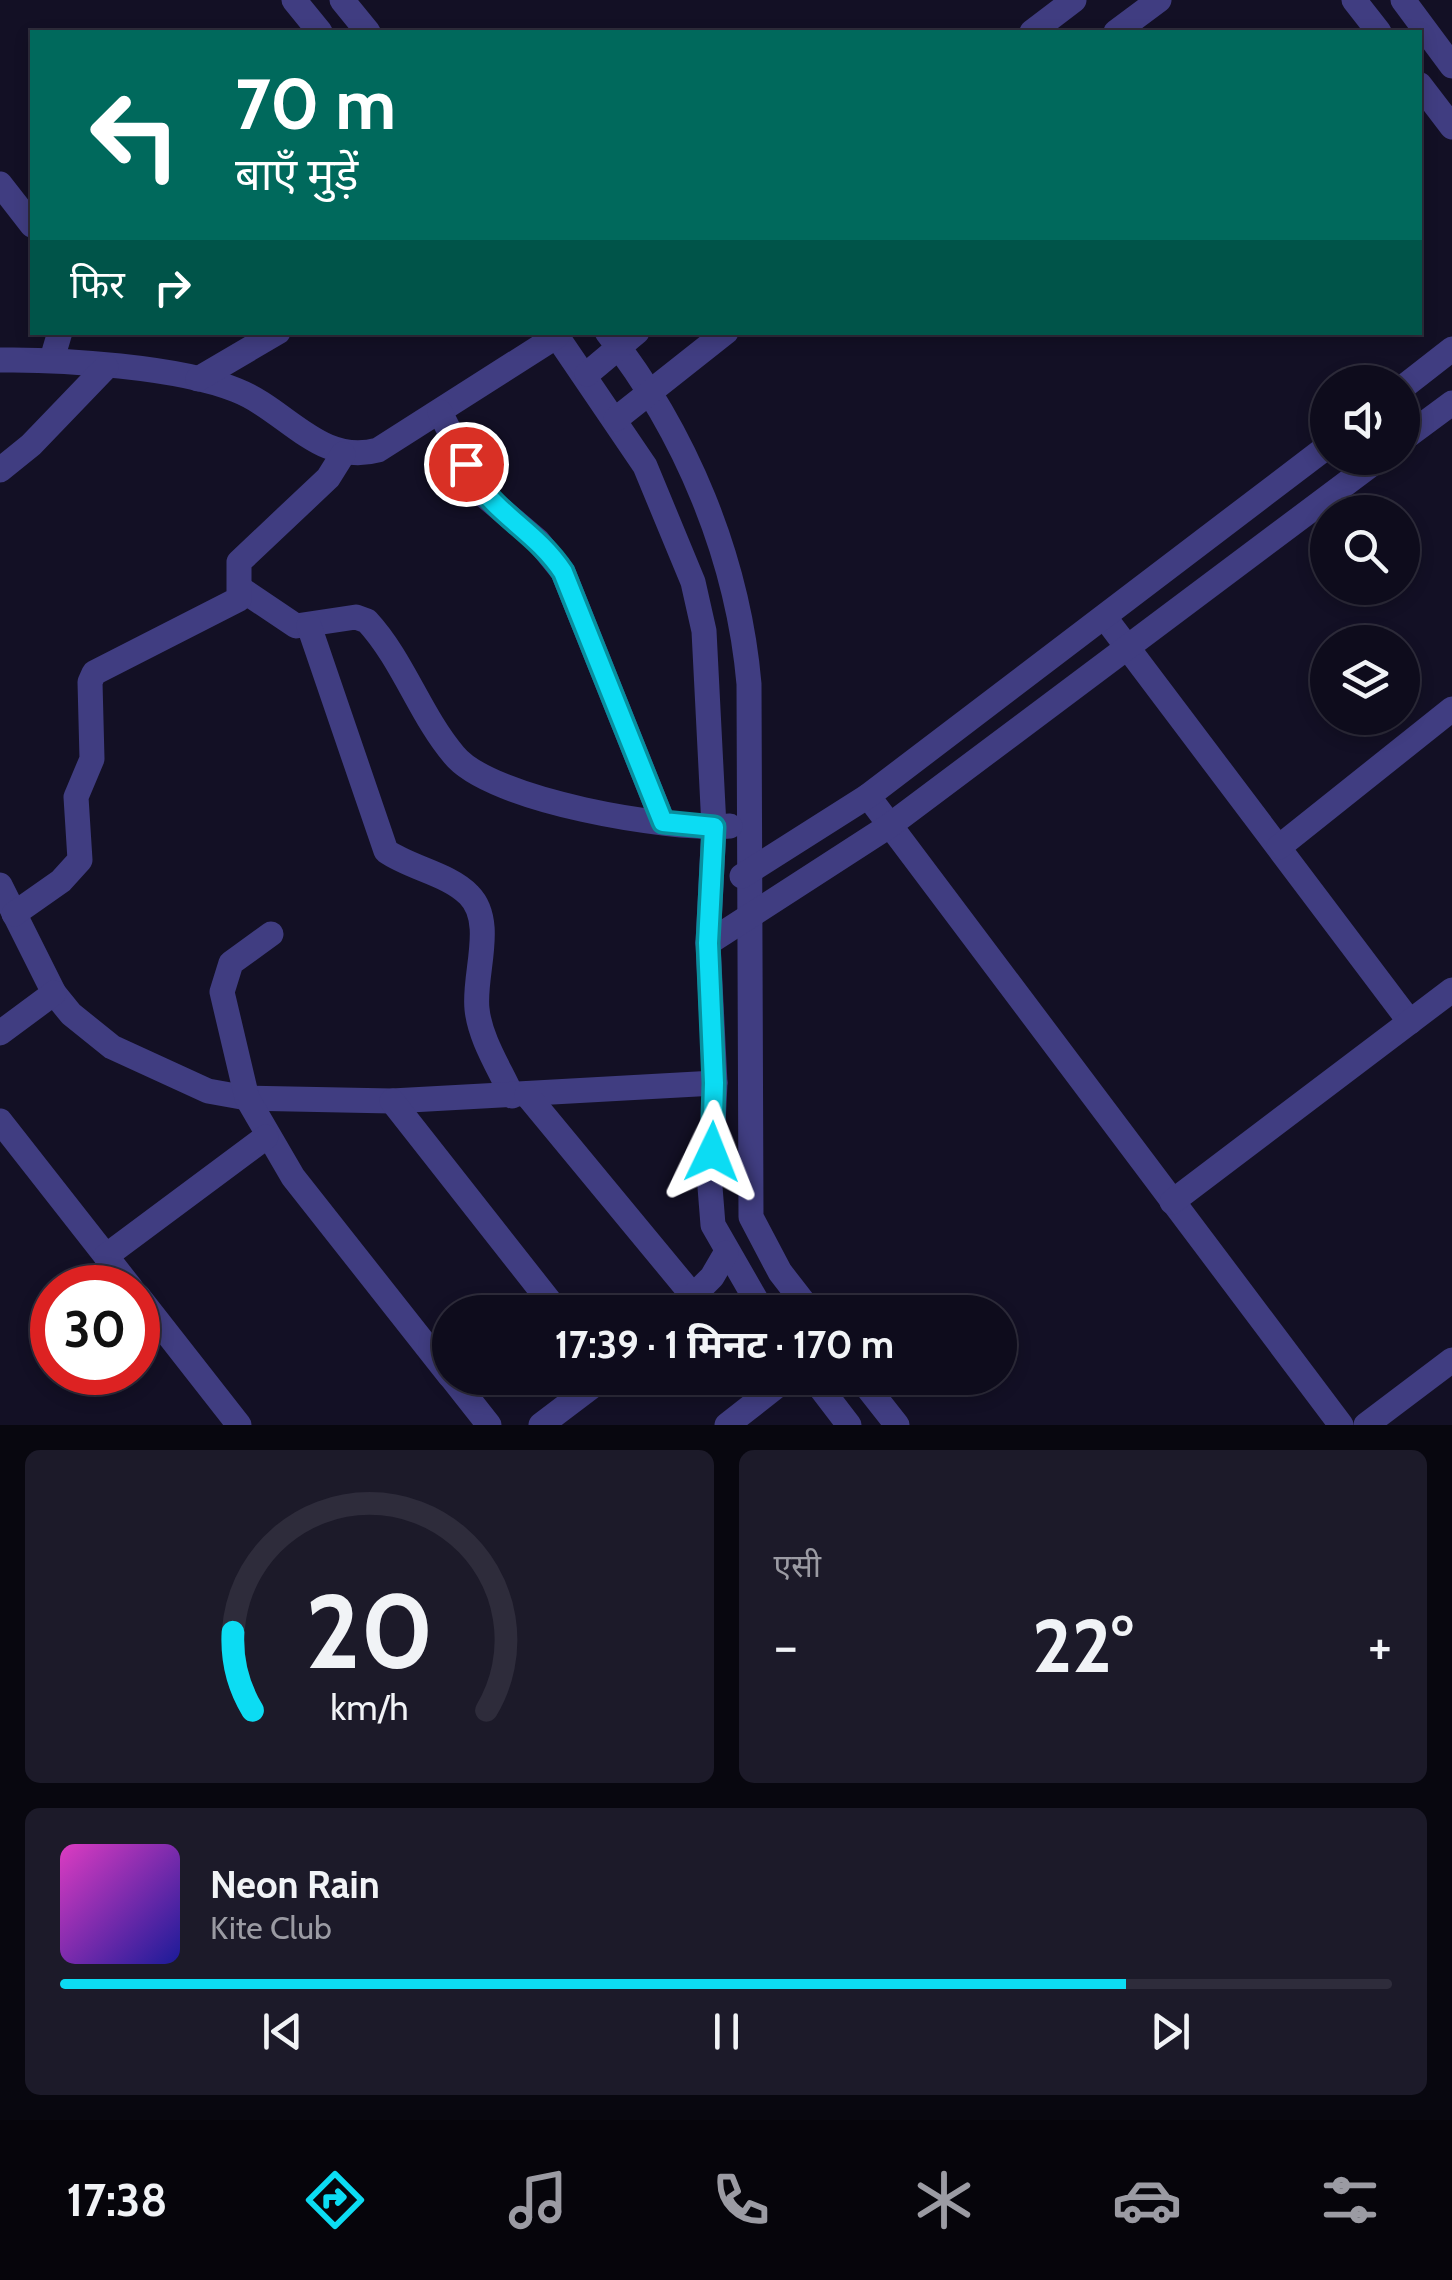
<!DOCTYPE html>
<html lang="hi">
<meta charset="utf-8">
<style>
:root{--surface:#0e0c1c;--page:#1c1a29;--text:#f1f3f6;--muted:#9b9ba3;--line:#2e2c3b;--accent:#0cdcf3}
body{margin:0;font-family:Cabin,"Noto Sans Devanagari",sans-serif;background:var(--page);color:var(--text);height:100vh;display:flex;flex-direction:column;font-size:38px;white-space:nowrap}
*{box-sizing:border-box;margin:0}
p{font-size:32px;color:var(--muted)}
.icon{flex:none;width:55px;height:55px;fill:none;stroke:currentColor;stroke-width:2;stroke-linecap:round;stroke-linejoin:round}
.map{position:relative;height:1425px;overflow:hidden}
.details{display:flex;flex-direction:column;gap:25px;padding:25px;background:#08070f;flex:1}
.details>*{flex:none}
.guide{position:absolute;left:30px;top:30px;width:1392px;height:305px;border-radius:0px;box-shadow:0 5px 15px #0003,0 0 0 2px var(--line);background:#00695c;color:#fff;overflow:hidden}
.buttons{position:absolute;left:1310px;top:365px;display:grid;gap:20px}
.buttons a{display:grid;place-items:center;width:110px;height:110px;border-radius:50%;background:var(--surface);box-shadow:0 5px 15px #0003,0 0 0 2px var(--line);font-size:50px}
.speed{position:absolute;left:30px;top:1265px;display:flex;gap:20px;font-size:50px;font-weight:700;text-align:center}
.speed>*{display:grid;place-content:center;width:130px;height:130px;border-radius:50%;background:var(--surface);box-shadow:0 5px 15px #0003,0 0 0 2px var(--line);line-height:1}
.speed .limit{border:15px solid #d22;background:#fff;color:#111}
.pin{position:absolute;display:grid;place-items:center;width:85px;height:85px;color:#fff;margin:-42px;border:5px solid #fff;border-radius:50%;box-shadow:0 2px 10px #0007}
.me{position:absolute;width:110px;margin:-55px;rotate:2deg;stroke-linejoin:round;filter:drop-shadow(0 0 8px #0008)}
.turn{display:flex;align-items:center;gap:35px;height:210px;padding:0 40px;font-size:45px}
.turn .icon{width:130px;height:130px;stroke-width:2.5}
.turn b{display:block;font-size:70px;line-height:85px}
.then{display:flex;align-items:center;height:95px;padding:0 40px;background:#0003;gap:20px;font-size:38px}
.big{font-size:75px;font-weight:700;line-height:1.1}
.details .card{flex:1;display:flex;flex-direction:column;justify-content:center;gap:15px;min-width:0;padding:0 35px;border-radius:15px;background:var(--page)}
.details .dial{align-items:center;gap:0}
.dial svg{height:260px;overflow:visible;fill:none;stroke:var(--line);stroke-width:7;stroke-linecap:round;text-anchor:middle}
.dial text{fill:var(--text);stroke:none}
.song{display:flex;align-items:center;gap:30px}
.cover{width:120px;height:120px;border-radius:15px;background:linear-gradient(135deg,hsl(310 70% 55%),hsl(240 70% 35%))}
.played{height:10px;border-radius:5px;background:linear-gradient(90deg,var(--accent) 80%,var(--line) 80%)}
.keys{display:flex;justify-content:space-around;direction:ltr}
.heat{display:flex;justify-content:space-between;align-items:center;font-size:55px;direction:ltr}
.details .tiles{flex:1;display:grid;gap:25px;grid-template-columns:1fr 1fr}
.card:last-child{grid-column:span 2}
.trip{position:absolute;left:432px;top:1295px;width:585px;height:100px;border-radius:50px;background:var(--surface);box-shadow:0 5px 15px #0003,0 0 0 2px var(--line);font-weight:700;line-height:100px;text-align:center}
.tab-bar{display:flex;height:160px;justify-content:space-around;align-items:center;background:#06050b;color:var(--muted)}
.tab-bar .icon{width:70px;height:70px}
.tab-bar .current{color:var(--accent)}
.tab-bar b{font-size:45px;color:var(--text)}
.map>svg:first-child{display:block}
</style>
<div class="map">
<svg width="1452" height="1425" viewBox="0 0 1452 1425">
<rect width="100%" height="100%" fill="#131025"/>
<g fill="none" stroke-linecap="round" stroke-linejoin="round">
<!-- minor -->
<g stroke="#403d81" stroke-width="25">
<path d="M294,0L320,32"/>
<path d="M342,0L368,32"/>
<path d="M1354,0L1379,32"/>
<path d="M1403,0L1452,66"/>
<path d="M1032,32L1074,0"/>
<path d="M1116,32L1159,0"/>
<path d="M1420,85L1452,127"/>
<path d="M0,184L32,225"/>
<path d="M554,332L645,466L693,582L704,631L714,827L708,943L715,1083L710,1187L713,1225L763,1312"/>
<path d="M607,332C686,432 738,558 749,684L751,1217L780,1272L811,1312"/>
<path d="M52,359L60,332"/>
<path d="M0,360C61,359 180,367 236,390C287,410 320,466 378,450L557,336"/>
<path d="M587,374L637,332"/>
<path d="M198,379L278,332"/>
<path d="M1402,388L1452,349"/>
<path d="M440,412L479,491L538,541L563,572L663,822"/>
<path d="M616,419L726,332"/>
<path d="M1402,440L1452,403"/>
<path d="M0,470L31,445L106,367"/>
<path d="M241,589L296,626L356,617L367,621C403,660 420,715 454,755C491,801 671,831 730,826"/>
<path d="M1106,619L1410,1022"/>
<path d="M309,626L386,851C410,868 449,874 469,895C496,922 473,975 477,1009C480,1039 500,1069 512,1096"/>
<path d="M868,796L1341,1425"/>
<path d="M1279,847L1452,709"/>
<path d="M742,876L868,796L1328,446"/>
<path d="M0,885L54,993L71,1014L112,1047L208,1091L247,1098L392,1101L715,1083"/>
<path d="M14,914L61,881L80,860L76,797L92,759L90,682L94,673L239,599V562L328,478L343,454"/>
<path d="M271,934L231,963L222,992L247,1098L293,1177L450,1376"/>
<path d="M708,943L889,826L1380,458"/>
<path d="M0,1033L54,993"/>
<path d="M527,1095L694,1297"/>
<path d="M392,1101L558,1312"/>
<path d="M0,1121L131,1288"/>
<path d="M1172,1202L1452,990"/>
<path d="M106,1256L266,1137"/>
<path d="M138,1296L239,1425"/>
<path d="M677,1312L712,1277L726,1253"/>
<path d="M452,1378L489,1425"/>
<path d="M813,1378L849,1425"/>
<path d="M860,1378L897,1425"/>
<path d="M541,1425L603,1378"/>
<path d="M727,1425L787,1378"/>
<path d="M1366,1425L1452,1360"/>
</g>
</g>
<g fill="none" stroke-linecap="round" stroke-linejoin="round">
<!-- route casing -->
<g stroke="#088f9e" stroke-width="25">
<path id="route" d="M466,464C491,514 534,528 563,572L663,822L714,827L708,943L714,1083L712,1152"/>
</g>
<!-- route -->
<use href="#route" stroke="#0cdcf3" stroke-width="18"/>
</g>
</svg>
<div class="buttons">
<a><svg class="icon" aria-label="sound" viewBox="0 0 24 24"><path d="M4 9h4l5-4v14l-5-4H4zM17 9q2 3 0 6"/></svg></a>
<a><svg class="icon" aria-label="search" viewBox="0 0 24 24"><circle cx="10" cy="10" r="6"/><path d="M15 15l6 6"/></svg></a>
<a><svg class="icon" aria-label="layers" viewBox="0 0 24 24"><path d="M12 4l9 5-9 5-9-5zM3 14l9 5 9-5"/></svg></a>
</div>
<div class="speed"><div class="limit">30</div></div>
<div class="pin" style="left:466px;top:464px;background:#d93025"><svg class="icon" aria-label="arrive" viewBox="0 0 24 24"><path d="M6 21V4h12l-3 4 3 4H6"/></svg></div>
<svg class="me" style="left:712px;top:1152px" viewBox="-20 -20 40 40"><path d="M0-17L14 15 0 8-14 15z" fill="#0cdcf3" stroke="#fff" stroke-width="4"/></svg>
<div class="trip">17:39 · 1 मिनट · 170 m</div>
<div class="guide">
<div class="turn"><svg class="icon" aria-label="left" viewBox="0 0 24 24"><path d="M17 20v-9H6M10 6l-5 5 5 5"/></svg><div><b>70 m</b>बाएँ मुड़ें</div></div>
<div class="then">फिर<svg class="icon" aria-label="right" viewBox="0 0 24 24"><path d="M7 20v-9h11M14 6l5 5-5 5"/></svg></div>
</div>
</div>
<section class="details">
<div class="tiles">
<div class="card dial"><svg viewBox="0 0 100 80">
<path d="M14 69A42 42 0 1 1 86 69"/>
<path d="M14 69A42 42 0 0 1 8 45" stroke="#0cdcf3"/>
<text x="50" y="56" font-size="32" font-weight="700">20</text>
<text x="50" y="72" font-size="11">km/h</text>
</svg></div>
<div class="card"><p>एसी</p>
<div class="heat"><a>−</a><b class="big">22°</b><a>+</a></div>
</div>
<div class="card">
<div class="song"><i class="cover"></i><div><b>Neon Rain</b><p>Kite Club</p></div></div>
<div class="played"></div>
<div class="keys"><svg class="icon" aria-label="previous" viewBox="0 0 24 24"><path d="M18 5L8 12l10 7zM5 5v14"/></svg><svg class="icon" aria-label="pause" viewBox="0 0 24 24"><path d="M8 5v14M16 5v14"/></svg><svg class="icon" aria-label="next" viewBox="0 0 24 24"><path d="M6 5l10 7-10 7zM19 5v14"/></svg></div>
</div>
</div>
</section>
<nav class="tab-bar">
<b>17:38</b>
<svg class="icon current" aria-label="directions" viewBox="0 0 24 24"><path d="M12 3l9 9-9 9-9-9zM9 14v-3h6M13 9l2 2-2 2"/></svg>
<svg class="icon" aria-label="music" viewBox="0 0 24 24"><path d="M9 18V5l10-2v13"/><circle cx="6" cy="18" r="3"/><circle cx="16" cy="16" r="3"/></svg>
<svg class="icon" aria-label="phone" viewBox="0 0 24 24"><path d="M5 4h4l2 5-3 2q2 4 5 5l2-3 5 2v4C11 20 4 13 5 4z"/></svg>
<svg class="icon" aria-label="climate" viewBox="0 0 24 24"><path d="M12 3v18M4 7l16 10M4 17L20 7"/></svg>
<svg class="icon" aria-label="car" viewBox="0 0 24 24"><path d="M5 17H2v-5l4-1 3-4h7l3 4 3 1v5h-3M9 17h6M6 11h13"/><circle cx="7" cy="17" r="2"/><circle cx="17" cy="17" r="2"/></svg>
<svg class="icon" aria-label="filters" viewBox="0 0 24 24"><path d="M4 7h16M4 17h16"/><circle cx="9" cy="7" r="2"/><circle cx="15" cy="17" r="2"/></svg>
</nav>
